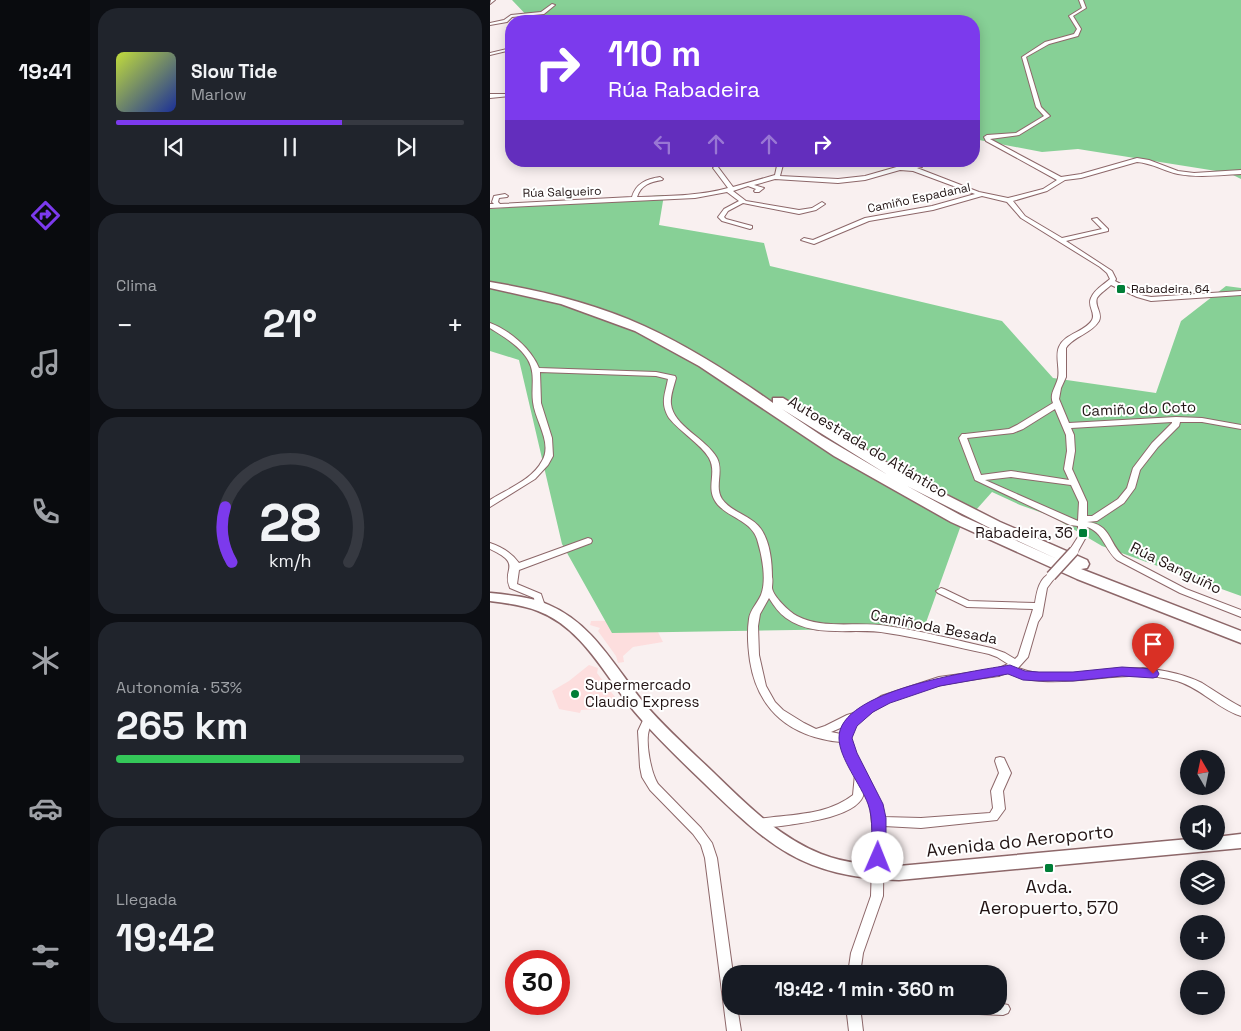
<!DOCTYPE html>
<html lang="es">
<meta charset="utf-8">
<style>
:root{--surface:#171b24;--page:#20242c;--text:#f1f3f6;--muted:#9ea1a6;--line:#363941;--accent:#7c3aed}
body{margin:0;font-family:"Space Grotesk",sans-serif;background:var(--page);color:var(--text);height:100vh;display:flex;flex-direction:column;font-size:19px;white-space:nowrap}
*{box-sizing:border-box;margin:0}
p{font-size:16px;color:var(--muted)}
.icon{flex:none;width:28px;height:28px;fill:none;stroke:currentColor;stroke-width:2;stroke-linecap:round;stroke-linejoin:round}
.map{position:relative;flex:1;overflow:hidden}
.details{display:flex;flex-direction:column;gap:8px;padding:8px;background:#0d0f14;width:400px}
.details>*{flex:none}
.guide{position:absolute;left:15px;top:15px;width:475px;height:152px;border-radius:20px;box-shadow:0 2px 12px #0003;background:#7c3aed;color:#fff;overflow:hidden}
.needle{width:32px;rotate:351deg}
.fabs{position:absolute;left:690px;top:750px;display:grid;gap:10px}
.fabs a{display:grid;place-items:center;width:45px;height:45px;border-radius:50%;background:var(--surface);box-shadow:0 2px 12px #0003;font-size:25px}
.speed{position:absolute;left:15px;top:950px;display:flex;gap:10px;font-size:25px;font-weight:700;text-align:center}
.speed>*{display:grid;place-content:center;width:65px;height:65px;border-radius:50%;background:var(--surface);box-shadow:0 2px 12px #0003;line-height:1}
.speed .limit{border:8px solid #d22;background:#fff;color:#111}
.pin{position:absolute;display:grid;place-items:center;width:42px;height:42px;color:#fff;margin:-51px -21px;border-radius:50% 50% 50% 0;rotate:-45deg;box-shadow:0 0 5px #0007}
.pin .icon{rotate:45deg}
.me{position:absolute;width:55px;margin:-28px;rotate:1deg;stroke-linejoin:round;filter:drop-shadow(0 0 4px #0008)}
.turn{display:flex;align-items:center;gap:18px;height:105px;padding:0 20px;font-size:22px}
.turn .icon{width:65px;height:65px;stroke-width:2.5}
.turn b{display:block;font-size:35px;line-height:42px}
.lanes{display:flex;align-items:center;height:48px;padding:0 20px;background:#0003;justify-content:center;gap:25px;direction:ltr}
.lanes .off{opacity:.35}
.big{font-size:38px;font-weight:600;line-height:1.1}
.details .widget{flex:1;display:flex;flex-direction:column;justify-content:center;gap:8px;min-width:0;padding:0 18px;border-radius:20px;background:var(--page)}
.details .dial{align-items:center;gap:0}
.dial svg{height:130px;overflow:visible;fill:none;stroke:var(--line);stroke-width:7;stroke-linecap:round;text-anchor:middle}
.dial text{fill:var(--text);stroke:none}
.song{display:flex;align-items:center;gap:15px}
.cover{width:60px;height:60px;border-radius:8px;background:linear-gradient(135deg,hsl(70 70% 55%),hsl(230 70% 35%))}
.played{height:5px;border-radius:2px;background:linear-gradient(90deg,var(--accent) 65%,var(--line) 65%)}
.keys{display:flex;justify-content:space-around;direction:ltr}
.heat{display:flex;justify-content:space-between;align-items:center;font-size:28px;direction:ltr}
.charge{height:8px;border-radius:4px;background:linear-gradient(90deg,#34c759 53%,var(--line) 0)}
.trip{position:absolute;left:232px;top:965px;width:285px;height:50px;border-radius:20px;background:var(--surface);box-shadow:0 2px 12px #0003;font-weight:600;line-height:50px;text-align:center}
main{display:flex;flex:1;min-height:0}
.dock{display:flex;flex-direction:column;width:90px;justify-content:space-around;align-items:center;background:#090b0e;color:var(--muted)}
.dock .icon{width:35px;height:35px}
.dock .active{color:var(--accent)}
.dock b{font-size:22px;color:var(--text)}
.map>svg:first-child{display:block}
</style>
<main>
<nav class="dock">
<b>19:41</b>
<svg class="icon active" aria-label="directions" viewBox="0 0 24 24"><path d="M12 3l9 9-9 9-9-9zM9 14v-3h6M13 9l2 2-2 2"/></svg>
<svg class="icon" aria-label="music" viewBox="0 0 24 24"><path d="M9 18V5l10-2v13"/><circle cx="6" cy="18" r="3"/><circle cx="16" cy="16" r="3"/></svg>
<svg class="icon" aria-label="phone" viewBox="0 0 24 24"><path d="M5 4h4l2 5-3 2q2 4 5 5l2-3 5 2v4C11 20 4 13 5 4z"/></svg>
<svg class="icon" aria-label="climate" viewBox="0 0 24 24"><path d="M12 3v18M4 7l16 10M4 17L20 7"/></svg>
<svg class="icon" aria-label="car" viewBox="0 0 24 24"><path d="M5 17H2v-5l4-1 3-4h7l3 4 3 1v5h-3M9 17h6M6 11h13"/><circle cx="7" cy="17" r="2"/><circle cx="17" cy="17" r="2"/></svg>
<svg class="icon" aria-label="filters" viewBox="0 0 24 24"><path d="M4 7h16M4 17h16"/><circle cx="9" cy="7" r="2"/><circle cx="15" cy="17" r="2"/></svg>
</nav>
<section class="details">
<div class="widget">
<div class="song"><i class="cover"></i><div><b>Slow Tide</b><p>Marlow</p></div></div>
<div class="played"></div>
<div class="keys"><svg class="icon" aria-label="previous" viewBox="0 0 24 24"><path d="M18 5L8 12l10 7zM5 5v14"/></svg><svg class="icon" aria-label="pause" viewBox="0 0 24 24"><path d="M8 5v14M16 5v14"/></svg><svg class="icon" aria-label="next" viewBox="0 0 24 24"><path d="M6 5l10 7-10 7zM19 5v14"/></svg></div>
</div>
<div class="widget"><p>Clima</p>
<div class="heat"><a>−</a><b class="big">21°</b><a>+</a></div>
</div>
<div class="widget dial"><svg viewBox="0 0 100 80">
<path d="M14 69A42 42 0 1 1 86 69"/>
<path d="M14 69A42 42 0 0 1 10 35" stroke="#7c3aed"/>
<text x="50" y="56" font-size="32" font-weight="700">28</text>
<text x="50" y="72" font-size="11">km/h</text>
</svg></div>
<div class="widget"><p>Autonomía · 53%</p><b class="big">265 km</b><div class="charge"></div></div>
<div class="widget"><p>Llegada</p><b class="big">19:42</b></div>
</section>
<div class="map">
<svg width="751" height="1031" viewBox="0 0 751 1031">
<rect width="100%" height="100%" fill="#f9f0f0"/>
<!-- built -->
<g fill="#fddede">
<path d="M162,620L173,642L143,647L133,656L134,662L128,663L126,656L108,631L110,628L100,625L101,621Z"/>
<path d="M99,665L108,668L107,673L128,701H131V708L91,710L90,713L69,709L62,691L79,681Z"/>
</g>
<!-- forest -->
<g fill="#87d096">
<path d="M22,0H751V179L739,173L588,149L552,152L484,139V21H42Z"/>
<path d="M174,195L169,225L274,243L280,266L512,321L563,378L666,393L691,321L736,286L751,288V596L612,546L561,516L530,505L502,492L470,528L434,628L122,633L72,544L29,360L0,351V209Z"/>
</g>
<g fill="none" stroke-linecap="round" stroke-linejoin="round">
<!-- street casing -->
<g stroke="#8d6769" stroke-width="2">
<g id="street">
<path d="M1,0H5L0,4Z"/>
<path d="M589,0H593L596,8L583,16L591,29L588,36L559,44L536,57L551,107L560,116L529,135L500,139L571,177L591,174L647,158L659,160L688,171L704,173L751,170V174C730,175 709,178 688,174C674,171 662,163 647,162L591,178L575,180L557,191L523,201L535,216L572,238L612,229L602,219L607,218L618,229V231L576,241L622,271L626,279L625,281L651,295L661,297L751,291V295L661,301L647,297L621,285C617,289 610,293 607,298C604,306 613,313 609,321C601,334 584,336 576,348V377L571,388L569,399L579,423L686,417L712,418L751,425V429L712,422H690L689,426L668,447L650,470L645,488L634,503L607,521L597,522C621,524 619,544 633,556L696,589L751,610V617L690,593L627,560C615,550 613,532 597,527L596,537L587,553H581L579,551L588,537V526L580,525L485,480L469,438L472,434H475L519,429L527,425L563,403C559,394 566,387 568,378C570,368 565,356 569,347C575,333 595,332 602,320C606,313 597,306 601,298C604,290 613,285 620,279L617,273L610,267L531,218L517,202L492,196L443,210L379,221L324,244L311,240L314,238L323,240L375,218L442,206L485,194L423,171L410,170L375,180L348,183L285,179L264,185L274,188L269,192H265L264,191L266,189L258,186L243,191L256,201L309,210L322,208L332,202L335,204L326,210L309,214L253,203L238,211L234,217L236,219L262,226V228L260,229L232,221L228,217L234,209L249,201L237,192L205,198L0,208V204H4L2,202L4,196L15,194L18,196L17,197L9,198L8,202L10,204L142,197C146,183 157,179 170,177L173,179L172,180C160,182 151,185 147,197C177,196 209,196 238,188L223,168L224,167H228L243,187L285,175L288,161H294L290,176L348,179L375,176L410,166L419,167L427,165V161H433L432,167L427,168L489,192L518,198L553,189L567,180L496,141L494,137L497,135L526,133L554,116L546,107L532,57L555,42L584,34L587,29L579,16L592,8ZM565,409L576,435L577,451L574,469L579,480L521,471L491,475L477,438L523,433L533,429ZM682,422V423L662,443L643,468L637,488L628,499L602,516H597V502L582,469L585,451L584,435L581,428ZM521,477L581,485L589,502L588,521L495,480Z"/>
<path d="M62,4L65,5L54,14L22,17L17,22L0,25V23L14,20L21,15L51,12Z"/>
<path d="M21,48V50L0,55V53Z"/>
<path d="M0,94H21V96L0,98Z"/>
<path d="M0,323C19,330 41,348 49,368L166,372L185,376L186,378C184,386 180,396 181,404C183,426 217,439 227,458C234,471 224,487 232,499C242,513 261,515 271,529C280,542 282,562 282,577C283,580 282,585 282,588C283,596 299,612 307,616C334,630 367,621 397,626C432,631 466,640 501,648L515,653L525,659L528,656L543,609L477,607L448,593L446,591L451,588L454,589L479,601L545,603C547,591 549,578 561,573L566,576L557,588L552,616L548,622L538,657L528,668C568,683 611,666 653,668C673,670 694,674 712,683C725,691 738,700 751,707V716C728,709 711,688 687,681C642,668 598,684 553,681C547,681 540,680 534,678C529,677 522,672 516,673C514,674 511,675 509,676C464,682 410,688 374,718C371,720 367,723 365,725C361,731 361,738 361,744L392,805L393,817L431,818L500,813L503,808L501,791L509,773L505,761L506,758L510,757L514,758L521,773L513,791L515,809L507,820L431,828L394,826L393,896L373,953L370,974H358L361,953L381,896L383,833L380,805L374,792C371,821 291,825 268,829L264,827L262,824L264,821L268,819C301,814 336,816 363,795L365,774L351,742C301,737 268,711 260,661C258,647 257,632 259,619C260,610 267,604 271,595C277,580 272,555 267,539C261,521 240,518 228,505C214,489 228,474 219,458C211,444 190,432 179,418C170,403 175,395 178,379L166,376L50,372L51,403L62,438L63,456L58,465L45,479L0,507V500C17,489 42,480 52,461C63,443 45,421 43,402C41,387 46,374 38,360C30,346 14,337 0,328ZM279,598C284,606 289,613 296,618C325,639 365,627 397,633C431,638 465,647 499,654L507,657L518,664L507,669L449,677L391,696L367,712L357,715L335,726L326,729L314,723L293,710L285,702L276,686L269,655L268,626L270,614ZM355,726L351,734L341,732Z"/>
<path d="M98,538L101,539L102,541L101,543L29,570L27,584L51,594L55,606L50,609L45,606L44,598L20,588C11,568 34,565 0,549V543C12,547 22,553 29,563Z"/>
<path d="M159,715L163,716L164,719C163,722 160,726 159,730C155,742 161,773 168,784L211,828L222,843L227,858L243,974H241V1006H247L251,1031H237L215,858L211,845L203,834L160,790L152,777L150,767L148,731L155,716Z"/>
<path d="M509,1003L518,1005L520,1009L518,1013L513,1015L440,1012L435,1010L434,1006H509Z"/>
<path d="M356,1006H370L373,1031H359Z"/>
</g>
</g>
<!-- primary casing -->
<g stroke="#8d6769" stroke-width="3">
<path id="primary" d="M0,593C20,595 41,597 59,605C102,623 125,667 153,702C174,727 199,749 223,772C255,803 288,837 331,854C356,864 383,865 409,866L699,839V841H726V837L751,834V848L409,880C312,877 279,846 213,782C189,759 165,736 144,711C115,676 93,628 48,611C33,605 16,603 0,601Z"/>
</g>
<!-- highway casing -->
<g stroke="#8d6769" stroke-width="3">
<path id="highway" d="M0,282C53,291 106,304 154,326C200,347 242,374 283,403V398H293L417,475L510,522L597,560L599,564L597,568L591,569L751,631V643L587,579L461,522L344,456L209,366L145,331L71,304L0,288ZM292,409L398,475L332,436ZM417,486L500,528L567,559L472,516Z"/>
</g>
<!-- street -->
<use href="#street" fill="#fff" fill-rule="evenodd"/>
<!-- primary -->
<use href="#primary" fill="#fff" fill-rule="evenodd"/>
<!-- highway -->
<use href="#highway" fill="#fff" fill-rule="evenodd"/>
<!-- street-bridge casing -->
<g stroke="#8d6769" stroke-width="12" stroke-linecap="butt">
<path id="street-bridge" d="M561,576L584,551"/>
</g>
<!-- street-bridge -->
<use href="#street-bridge" stroke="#fff" stroke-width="9"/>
</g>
<!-- route -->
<path fill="#7c3aed" stroke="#51269a" d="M520,665L535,671L549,672H583L632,667L663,669L667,670L669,674L667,677L663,678L632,676L583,681H549L533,680L518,674L450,686L400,703L383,712L367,726L362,738L367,753L393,804L396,818V858L394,862L388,864L383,862L381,858C381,841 384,820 378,804C371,785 349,758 349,738C348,690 484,671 520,665Z"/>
<!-- markers -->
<g fill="#007e37" stroke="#fff" stroke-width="2">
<rect x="626" y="284" width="10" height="10" rx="2.5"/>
<rect x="588" y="528" width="10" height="10" rx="2.5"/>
<circle cx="85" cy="694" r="5"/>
<rect x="554" y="863" width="10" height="10" rx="2.5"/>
</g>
<g text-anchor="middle" stroke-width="4" stroke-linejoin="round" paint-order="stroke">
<!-- far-street labels -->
<g font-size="12" fill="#221414" stroke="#fff">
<text transform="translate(72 192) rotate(-2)" y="4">Rúa Salgueiro</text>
<text transform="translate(429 198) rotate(-12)" y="4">Camiño Espadanal</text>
</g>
<!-- far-poi labels -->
<g font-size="12" fill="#221414" stroke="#fff" text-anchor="start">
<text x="641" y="293">Rabadeira, 64</text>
</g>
<!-- street labels -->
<g font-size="15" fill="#221414" stroke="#fff">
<text transform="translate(649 409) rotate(-2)" y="5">Camiño do Coto</text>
<text transform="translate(378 447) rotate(31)" y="5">Autoestrada do Atlántico</text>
<text transform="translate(686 568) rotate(26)" y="5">Rúa Sanguiño</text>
<text transform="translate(444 627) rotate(11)" y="5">Camiñoda Besada</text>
</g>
<!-- poi labels -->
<g font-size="15" fill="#221414" stroke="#fff" text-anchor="end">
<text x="583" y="538">Rabadeira, 36</text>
<text x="95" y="690" text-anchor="start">Supermercado<tspan x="95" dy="17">Claudio Express</tspan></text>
</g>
<!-- near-street labels -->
<g font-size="18" fill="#221414" stroke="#fff">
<text transform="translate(530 841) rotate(-6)" y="6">Avenida do Aeroporto</text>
</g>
<!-- near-poi labels -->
<g font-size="18" fill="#221414" stroke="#fff">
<text x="559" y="893">Avda.<tspan x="559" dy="21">Aeropuerto, 570</tspan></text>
</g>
</g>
</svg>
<div class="fabs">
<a><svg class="needle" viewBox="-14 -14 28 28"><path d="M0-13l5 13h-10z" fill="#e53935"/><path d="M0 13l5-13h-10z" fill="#9ea1a6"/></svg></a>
<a><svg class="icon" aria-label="sound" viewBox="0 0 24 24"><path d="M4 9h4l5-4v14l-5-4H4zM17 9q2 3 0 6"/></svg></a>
<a><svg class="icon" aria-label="layers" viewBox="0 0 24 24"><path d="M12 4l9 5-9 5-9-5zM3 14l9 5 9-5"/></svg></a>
<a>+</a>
<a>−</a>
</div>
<div class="speed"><div class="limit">30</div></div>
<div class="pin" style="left:663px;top:674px;background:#d93025"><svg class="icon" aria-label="arrive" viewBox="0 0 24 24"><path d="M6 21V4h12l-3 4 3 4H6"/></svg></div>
<svg class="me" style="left:388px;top:858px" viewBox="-20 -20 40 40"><circle r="19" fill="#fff"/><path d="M0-13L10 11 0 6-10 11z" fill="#7c3aed"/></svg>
<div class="trip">19:42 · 1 min · 360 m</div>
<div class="guide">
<div class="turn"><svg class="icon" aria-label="right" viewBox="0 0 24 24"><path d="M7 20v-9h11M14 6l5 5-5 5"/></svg><div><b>110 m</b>Rúa Rabadeira</div></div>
<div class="lanes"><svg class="icon off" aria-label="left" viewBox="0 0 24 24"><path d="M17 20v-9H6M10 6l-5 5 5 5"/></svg><svg class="icon off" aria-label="ahead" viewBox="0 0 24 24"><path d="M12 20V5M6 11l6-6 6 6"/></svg><svg class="icon off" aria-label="ahead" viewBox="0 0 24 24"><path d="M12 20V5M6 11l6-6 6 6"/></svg><svg class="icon" aria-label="right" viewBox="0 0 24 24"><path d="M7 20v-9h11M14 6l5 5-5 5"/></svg></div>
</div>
</div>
</main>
